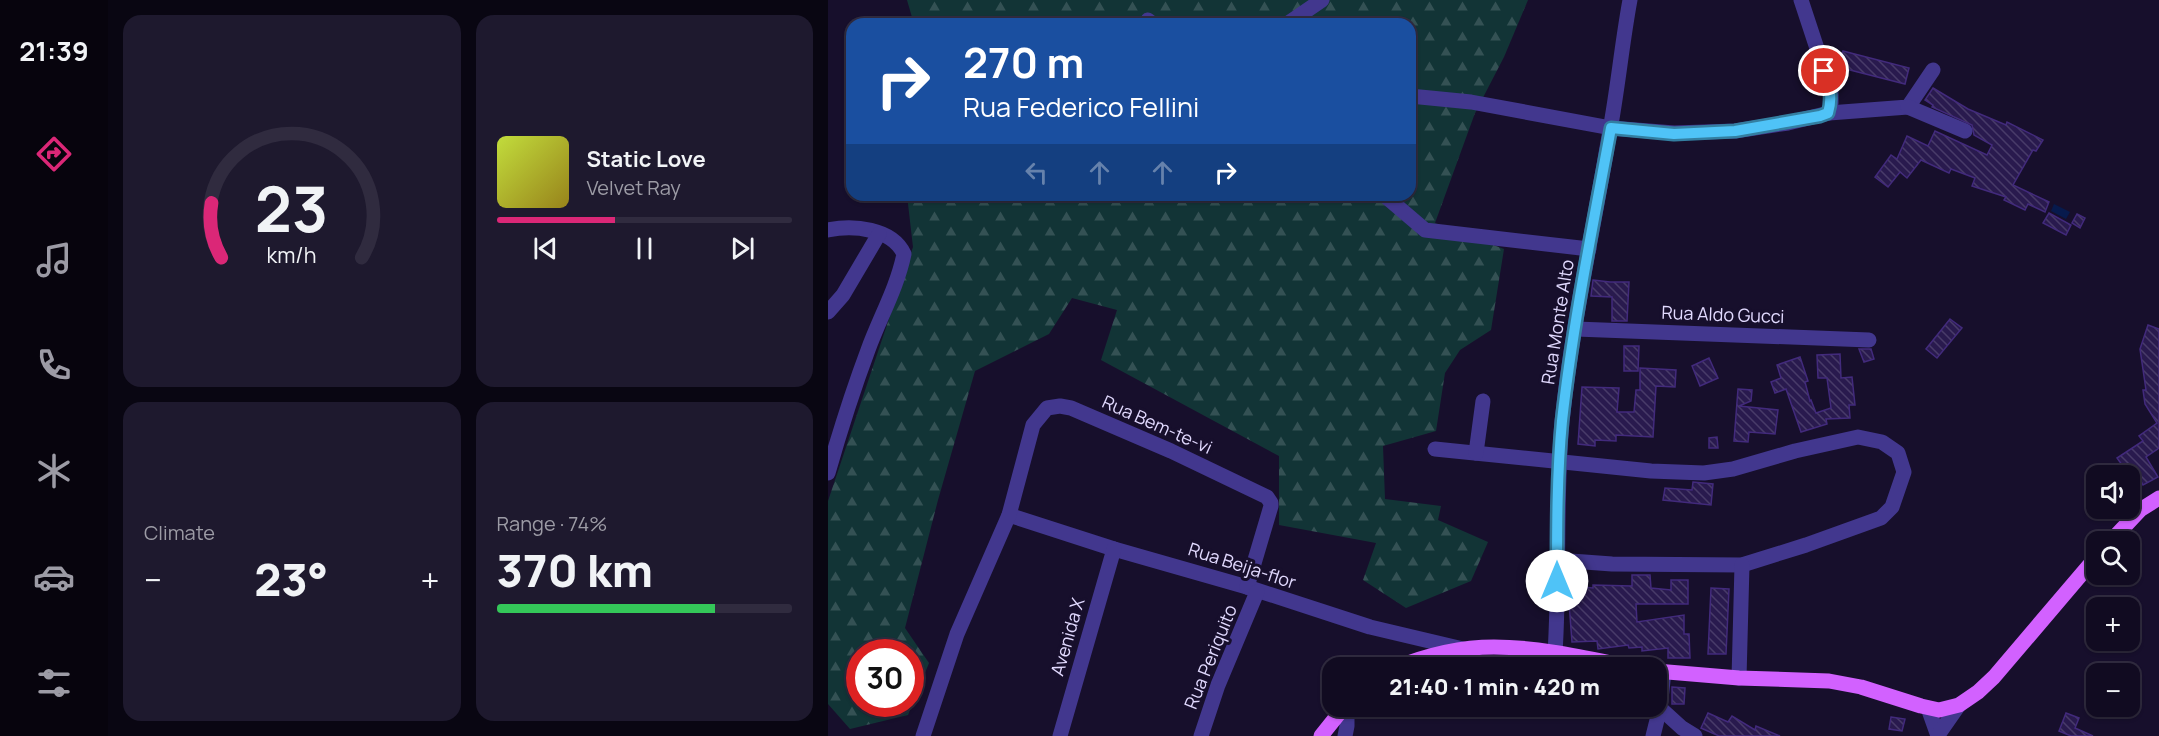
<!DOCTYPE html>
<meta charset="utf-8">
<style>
:root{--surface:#110b21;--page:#1e192e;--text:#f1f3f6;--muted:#9c9ba5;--line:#302b3f;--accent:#db2777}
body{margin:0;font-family:Manrope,sans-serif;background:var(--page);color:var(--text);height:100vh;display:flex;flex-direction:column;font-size:22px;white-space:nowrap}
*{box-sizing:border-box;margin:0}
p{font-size:20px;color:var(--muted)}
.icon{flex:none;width:33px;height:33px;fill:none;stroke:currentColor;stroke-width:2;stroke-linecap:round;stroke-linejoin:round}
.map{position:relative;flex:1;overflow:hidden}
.side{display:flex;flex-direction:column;gap:15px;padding:15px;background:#090612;width:720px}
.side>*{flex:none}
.hud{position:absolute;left:18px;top:18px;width:570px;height:183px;border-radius:18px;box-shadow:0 2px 4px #0004,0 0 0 2px var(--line);background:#1a4fa0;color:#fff;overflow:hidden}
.controls{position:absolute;left:1258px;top:465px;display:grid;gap:12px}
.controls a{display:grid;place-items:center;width:54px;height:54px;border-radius:12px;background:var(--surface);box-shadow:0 2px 4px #0004,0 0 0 2px var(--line);font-size:30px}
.speed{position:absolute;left:18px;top:639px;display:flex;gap:12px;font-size:30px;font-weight:700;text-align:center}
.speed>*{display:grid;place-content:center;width:78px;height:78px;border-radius:50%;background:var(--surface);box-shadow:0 2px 4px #0004,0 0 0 2px var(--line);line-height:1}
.speed .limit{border:9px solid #d22;background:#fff;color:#111}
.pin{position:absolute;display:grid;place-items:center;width:51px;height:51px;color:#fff;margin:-26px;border:3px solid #fff;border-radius:50%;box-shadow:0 2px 6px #0007}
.me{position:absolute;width:66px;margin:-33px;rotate:0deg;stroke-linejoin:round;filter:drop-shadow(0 0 4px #0008)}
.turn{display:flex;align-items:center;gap:21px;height:126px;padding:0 18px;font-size:27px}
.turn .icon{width:78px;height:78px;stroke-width:2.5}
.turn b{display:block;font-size:42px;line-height:51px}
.lanes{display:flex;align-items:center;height:57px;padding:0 18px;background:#0003;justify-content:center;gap:30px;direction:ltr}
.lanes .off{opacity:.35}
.big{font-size:45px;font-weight:800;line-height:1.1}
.side .tile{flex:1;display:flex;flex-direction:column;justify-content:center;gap:9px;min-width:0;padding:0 21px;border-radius:18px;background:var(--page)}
.side .dial{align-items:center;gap:0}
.dial svg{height:156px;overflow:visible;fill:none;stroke:var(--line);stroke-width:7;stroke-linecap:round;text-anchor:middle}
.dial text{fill:var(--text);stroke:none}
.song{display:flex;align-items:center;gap:18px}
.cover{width:72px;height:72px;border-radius:9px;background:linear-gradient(135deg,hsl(70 70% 55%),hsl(50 70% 35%))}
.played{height:6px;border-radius:3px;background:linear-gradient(90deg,var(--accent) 40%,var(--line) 40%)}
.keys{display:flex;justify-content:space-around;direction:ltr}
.heat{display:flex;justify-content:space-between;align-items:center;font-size:33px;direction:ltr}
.charge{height:9px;border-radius:4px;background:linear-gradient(90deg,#34c759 74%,var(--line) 0)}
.side .tiles{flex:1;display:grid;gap:15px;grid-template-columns:repeat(2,1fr)}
.trip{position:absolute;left:494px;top:657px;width:345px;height:60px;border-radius:18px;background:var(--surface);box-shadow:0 2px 4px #0004,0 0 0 2px var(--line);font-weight:800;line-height:60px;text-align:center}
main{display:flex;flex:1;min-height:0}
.menu{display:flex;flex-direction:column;width:108px;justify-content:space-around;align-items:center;background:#07040d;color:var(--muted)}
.menu .icon{width:42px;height:42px}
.menu .active{color:var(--accent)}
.menu b{font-size:27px;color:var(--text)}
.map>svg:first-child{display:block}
</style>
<main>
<nav class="menu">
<b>21:39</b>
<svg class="icon active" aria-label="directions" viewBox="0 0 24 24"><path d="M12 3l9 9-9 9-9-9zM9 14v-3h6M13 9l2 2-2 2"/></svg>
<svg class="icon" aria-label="music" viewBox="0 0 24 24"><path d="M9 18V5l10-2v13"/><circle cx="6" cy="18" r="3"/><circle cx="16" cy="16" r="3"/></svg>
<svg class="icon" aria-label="phone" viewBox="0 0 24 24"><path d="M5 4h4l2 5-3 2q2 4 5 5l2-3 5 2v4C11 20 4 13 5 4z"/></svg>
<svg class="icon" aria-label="climate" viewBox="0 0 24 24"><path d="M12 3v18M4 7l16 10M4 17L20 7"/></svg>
<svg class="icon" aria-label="car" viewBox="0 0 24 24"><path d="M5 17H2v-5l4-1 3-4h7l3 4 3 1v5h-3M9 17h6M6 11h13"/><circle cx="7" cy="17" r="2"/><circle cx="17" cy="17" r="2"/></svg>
<svg class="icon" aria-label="filters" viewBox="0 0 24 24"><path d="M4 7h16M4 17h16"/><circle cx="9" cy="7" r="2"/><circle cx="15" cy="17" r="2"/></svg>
</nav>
<section class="side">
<div class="tiles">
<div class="tile dial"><svg viewBox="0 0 100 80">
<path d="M14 69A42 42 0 1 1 86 69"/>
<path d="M14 69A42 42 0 0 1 9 41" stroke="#db2777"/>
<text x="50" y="56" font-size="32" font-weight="700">23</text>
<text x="50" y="72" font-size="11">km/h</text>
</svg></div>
<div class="tile">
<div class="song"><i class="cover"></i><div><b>Static Love</b><p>Velvet Ray</p></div></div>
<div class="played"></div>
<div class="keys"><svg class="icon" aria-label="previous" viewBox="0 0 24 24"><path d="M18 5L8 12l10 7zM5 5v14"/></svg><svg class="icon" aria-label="pause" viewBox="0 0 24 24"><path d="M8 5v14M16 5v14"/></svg><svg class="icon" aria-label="next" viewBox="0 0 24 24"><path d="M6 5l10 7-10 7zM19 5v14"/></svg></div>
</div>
<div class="tile"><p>Climate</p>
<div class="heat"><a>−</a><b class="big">23°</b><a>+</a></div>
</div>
<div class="tile"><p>Range · 74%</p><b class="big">370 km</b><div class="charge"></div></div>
</div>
</section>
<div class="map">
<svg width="1331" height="736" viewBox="0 0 1331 736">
<defs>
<pattern id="forest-firs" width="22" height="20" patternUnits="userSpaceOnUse" patternTransform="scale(1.5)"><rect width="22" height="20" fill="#123436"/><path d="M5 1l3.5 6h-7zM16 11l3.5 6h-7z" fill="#345154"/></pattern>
<pattern id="building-back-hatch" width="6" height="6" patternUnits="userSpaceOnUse" patternTransform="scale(1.5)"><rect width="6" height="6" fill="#291a4e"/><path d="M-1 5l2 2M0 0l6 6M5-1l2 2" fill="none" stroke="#483b69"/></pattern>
</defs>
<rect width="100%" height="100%" fill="#170f2c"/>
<!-- forest -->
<path fill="url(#forest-firs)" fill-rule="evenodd" d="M79,0H700L676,57L647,113L607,223L676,249L663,330L632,350L617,373L608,431L555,446L557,499L613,506L610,520L660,542L643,581L578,608L535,580L548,543L451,525V456L273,360L289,310L244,298L221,334L147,371L110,500L77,628L101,663L80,715L22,729L0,704V501L85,247L79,195H582V24H86ZM32,652H82V704H32Z"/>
<!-- water -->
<path fill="#071a4d" d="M1226,204L1242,212L1238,219L1223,211Z"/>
<!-- building -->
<g fill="url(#building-back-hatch)" stroke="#422a7c" stroke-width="1.5">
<path d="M1015,51L1081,68L1077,84L1010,67Z"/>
<path d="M1105,88L1140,109L1178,125L1179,122L1215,140L1208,151L1205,150L1185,185L1221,202L1217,212L1200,204L1197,210L1176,200L1178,197L1144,186L1147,178L1123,169L1121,173L1093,160L1079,178L1072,172L1060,187L1047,177L1063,155L1069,159L1079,136L1100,146L1107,131L1159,155L1164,145L1146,135L1144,125L1104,107L1105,105L1097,100Z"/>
<path d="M1221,213L1243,225L1238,235L1215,223Z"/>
<path d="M1249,214L1257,218L1252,228L1244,223Z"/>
<path d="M765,280L782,282H801L799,321H784V297L763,296Z"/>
<path d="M1122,319L1134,328L1109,358L1098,349Z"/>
<path d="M1320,325L1331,329V448L1318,457L1330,477L1315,485L1314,483L1302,495V476L1289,458L1315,441L1311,436L1329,423L1317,404L1315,390H1318L1312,349Z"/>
<path d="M796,346H811L810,371H796Z"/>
<path d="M1031,349H1043L1046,359L1036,362Z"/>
<path d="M1012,354L1013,378L1024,377L1027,405H1021L1022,418L998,419L999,424L973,432L958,389L947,393L943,382L953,378L949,365L972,357L980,381L977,382L982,401L983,400L988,413L1003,408L999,378H990L989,355Z"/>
<path d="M881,358L890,378L872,386L864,366Z"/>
<path d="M812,368L848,370L847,387L828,386L825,437L788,435V441L767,440V446L750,444L754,387L791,388L789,412H806L808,390H812Z"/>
<path d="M910,389L924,390L923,401L911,406L950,410L947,434L921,432L920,442L906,441Z"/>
<path d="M889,437L890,448H881V438Z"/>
<path d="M865,482L885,484L883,505L835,500L837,488L864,490Z"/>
<path d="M1266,574H1285L1281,584L1263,578Z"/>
<path d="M804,575H822L823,588L843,590V580H860V604H808L809,622L856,615V634H861L862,658H840V648L814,651V647L801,648L800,645L770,649L769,641L744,642L741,603L743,586L765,588V585L804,586Z"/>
<path d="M883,588L901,589L898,654H880Z"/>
<path d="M844,687L857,688L856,704H844Z"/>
<path d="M880,713L900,722L904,716L927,730L928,726L952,736H891L873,728Z"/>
<path d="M1238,713L1251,718L1247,728L1265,736H1243L1231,731Z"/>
<path d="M1063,717L1077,719L1074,731L1061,729Z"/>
</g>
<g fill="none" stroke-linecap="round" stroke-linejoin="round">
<!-- minor -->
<g stroke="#42378e" stroke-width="15">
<path d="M973,0L1003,91V103L1001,113"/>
<path d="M320,20L325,24"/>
<path d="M459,24L494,0"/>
<path d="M582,96L643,102L783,128L846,133L907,131L960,123L1001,113L1080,107L1105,70"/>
<path d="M1080,107L1137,131"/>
<path d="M556,195L597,230L761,249"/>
<path d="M0,230C25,225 64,228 76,254C69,288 52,317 40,350C25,390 12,431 0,473"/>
<path d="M0,312L15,295L51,234"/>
<path d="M748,329L1041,340"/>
<path d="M607,449L823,471L876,473L905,469L967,451L1030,437L1054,442L1070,453L1076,472L1064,507L1053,518L978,545L914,565L784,564L729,560"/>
<path d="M648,453L655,401"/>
<path d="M181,515L286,549L419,587L542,627L635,649"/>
<path d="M727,653C732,576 727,499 734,422C744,324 766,227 782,130C790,87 794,43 802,0"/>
<path d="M836,672L832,708L854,728L867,736"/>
<path d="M911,678L914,565"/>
<path d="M1100,708L1110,736"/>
<path d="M1110,735L1131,705"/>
<path d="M95,736L129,634L181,515L205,425L219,408L232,406L243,408L343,451L439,497L443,503V506L419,587"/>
<path d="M232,736L286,549"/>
<path d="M373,736L390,685L429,592"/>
<path d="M517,736L519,726V706"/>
<path d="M825,736L832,708"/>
</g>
<!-- major -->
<g stroke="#d261ff" stroke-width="15">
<path d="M1282,542L1312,510L1331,498"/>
<path d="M567,668C599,655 632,647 666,647C714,647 762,659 808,668"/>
<path d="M828,671L911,678L1001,681L1033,687L1093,706L1111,710L1131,705L1150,692L1166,677L1269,556"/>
<path d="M493,736L517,706"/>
</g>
</g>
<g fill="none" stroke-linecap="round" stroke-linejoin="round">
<!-- route casing -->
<g stroke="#337fa1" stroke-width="15">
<path id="route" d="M729,581C729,527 729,474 734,421C745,323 765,225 783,128L846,134L907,131L992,116L1000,113C1005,97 1001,86 996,71"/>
</g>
<!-- route -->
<use href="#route" stroke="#4fc3f7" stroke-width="10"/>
</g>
<g text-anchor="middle" stroke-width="6" stroke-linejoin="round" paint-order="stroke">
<!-- street labels -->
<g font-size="18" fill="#e2daff" stroke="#170f2c">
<text transform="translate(895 315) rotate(2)" y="6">Rua Aldo Gucci</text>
<text transform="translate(730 322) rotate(-81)" y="6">Rua Monte Alto</text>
<text transform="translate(329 425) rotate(24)" y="6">Rua Bem-te-vi</text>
<text transform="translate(414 566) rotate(18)" y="6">Rua Beija-flor</text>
<text transform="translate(240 637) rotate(-74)" y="6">Avenida X</text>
<text transform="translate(383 657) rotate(-68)" y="6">Rua Periquito</text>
</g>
</g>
</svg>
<div class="controls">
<a><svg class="icon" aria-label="sound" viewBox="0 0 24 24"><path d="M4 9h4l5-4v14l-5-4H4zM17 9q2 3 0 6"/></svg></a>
<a><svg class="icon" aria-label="search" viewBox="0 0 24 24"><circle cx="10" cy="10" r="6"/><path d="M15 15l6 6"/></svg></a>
<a>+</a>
<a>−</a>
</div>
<div class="speed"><div class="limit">30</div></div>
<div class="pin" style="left:996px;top:71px;background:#d93025"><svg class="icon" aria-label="arrive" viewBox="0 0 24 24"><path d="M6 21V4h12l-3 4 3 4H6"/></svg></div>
<svg class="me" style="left:729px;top:581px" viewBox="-20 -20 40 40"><circle r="19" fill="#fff"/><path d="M0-13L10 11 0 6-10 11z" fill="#4fc3f7"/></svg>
<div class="trip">21:40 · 1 min · 420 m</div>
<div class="hud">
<div class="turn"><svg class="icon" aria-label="right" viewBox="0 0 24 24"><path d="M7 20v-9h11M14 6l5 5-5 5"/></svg><div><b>270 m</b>Rua Federico Fellini</div></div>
<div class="lanes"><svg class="icon off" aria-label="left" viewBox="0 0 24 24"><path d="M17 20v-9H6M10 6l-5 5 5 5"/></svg><svg class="icon off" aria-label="ahead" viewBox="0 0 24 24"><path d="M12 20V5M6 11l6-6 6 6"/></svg><svg class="icon off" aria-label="ahead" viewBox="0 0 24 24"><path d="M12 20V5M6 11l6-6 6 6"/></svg><svg class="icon" aria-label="right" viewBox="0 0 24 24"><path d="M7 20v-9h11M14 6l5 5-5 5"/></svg></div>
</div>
</div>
</main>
